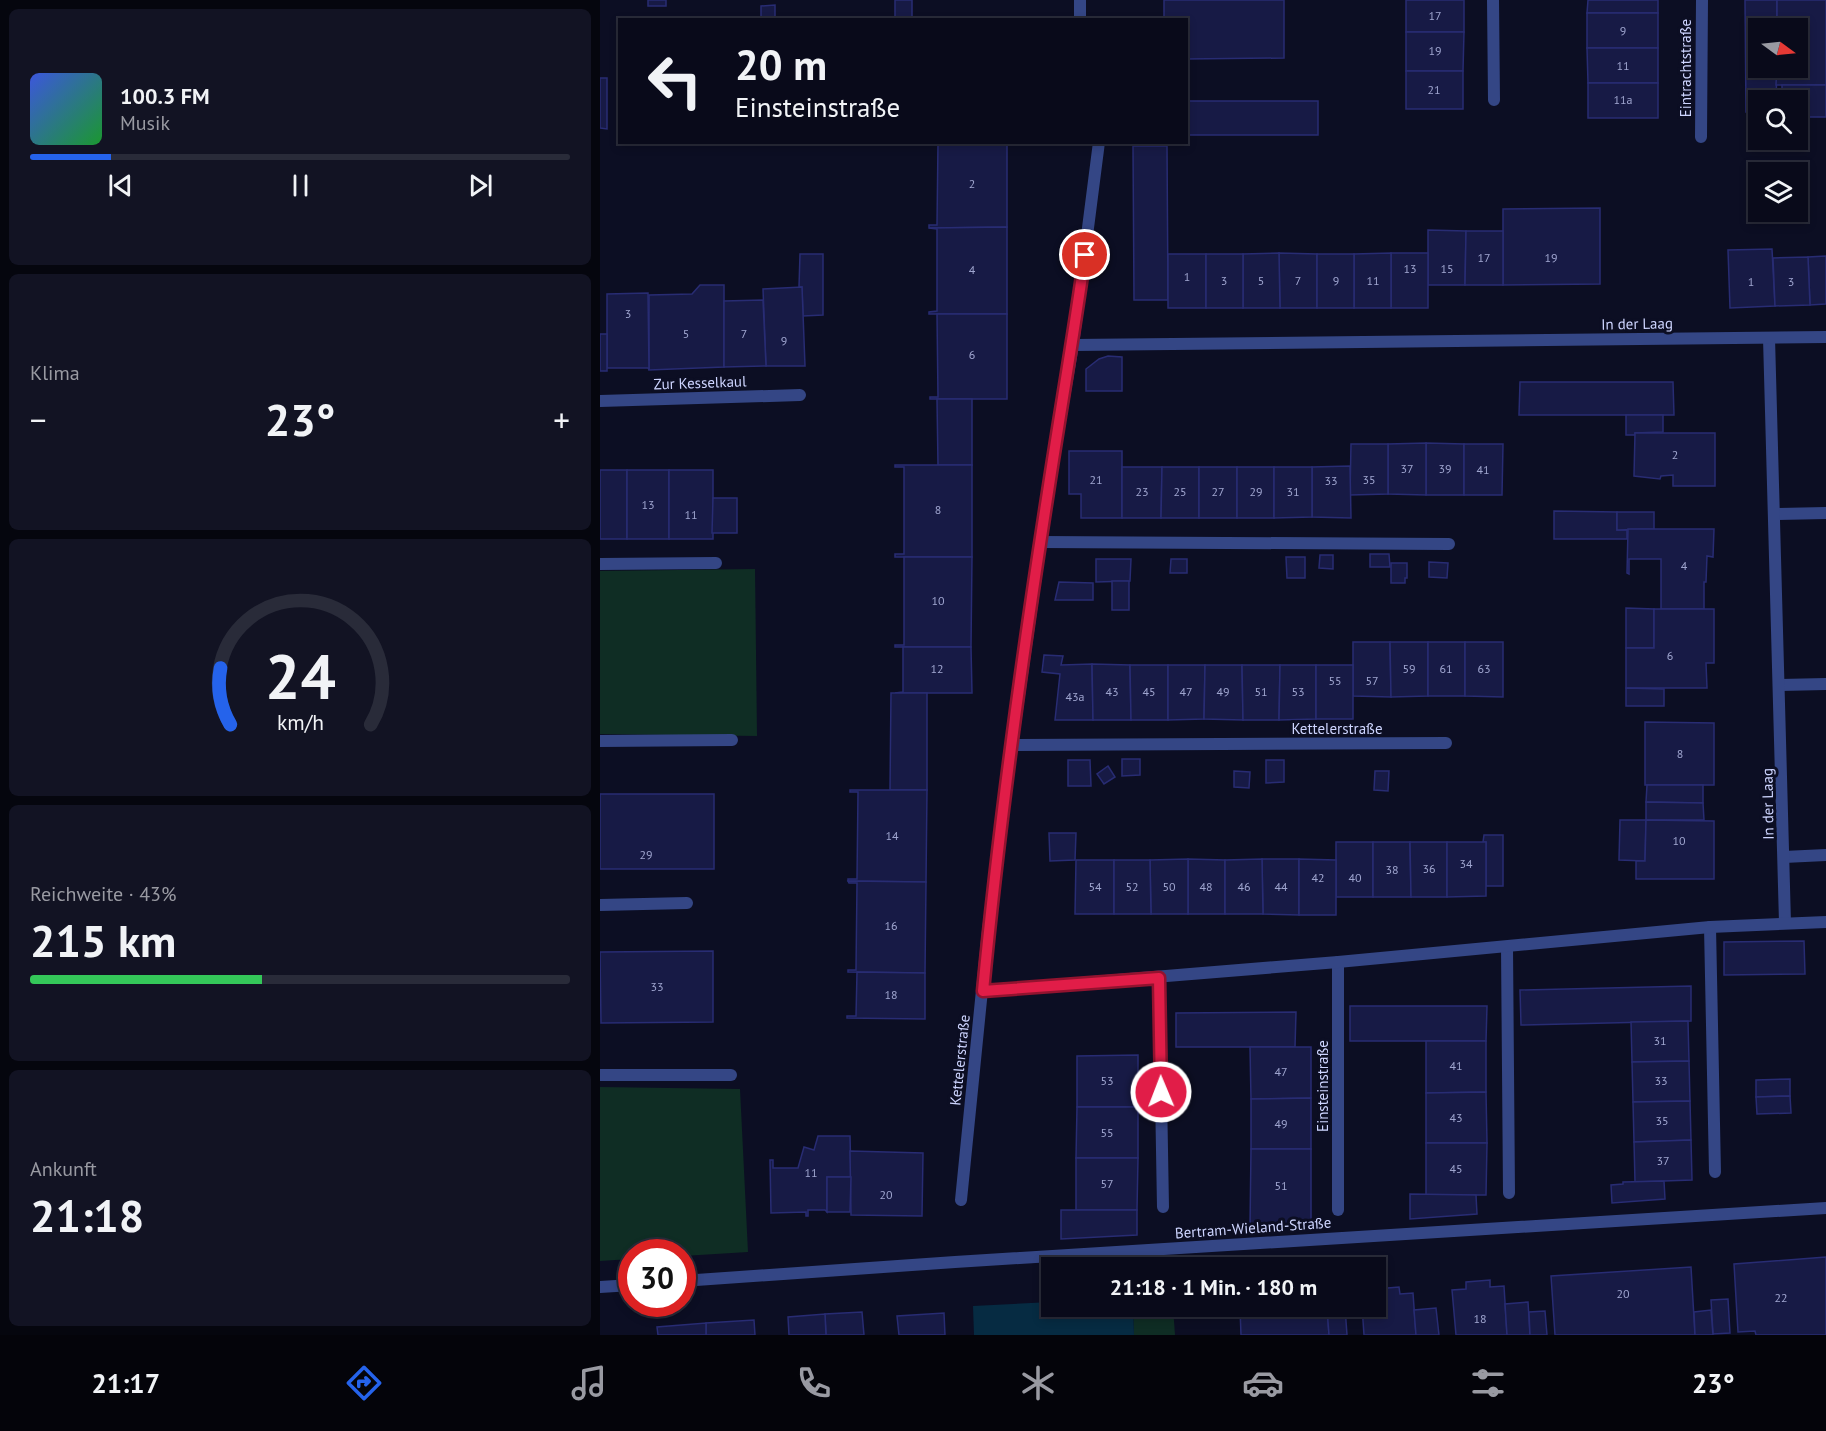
<!DOCTYPE html>
<html lang="de">
<meta charset="utf-8">
<style>
:root{--surface:#090a1a;--page:#121323;--text:#f1f3f6;--muted:#999aa2;--line:#292b39;--accent:#2563eb}
body{margin:0;font-family:"PT Sans",sans-serif;background:var(--page);color:var(--text);height:100vh;display:flex;flex-direction:column;font-size:22px;white-space:nowrap}
*{box-sizing:border-box;margin:0}
p{font-size:20px;color:var(--muted)}
.icon{flex:none;width:33px;height:33px;fill:none;stroke:currentColor;stroke-width:2;stroke-linecap:round;stroke-linejoin:round}
.map{position:relative;flex:1;overflow:hidden}
.side{display:flex;flex-direction:column;gap:9px;padding:9px;background:#05060e;width:600px}
.side>*{flex:none}
.guide{position:absolute;left:18px;top:18px;width:570px;height:126px;border-radius:0px;box-shadow:0 3px 9px #0003,0 0 0 2px var(--line);background:#090a1a;color:var(--text);overflow:hidden}
.needle{width:39px;rotate:105deg}
.controls{position:absolute;left:1148px;top:18px;display:grid;gap:12px}
.controls a{display:grid;place-items:center;width:60px;height:60px;border-radius:0px;background:var(--surface);box-shadow:0 3px 9px #0003,0 0 0 2px var(--line);font-size:30px}
.speed{position:absolute;left:18px;top:1239px;display:flex;gap:12px;font-size:30px;font-weight:700;text-align:center}
.speed>*{display:grid;place-content:center;width:78px;height:78px;border-radius:50%;background:var(--surface);box-shadow:0 3px 9px #0003,0 0 0 2px var(--line);line-height:1}
.speed .limit{border:9px solid #d22;background:#fff;color:#111}
.pin{position:absolute;display:grid;place-items:center;width:51px;height:51px;color:#fff;margin:-26px;border:3px solid #fff;border-radius:50%;box-shadow:0 2px 6px #0007}
.me{position:absolute;width:66px;margin:-33px;rotate:359deg;stroke-linejoin:round;filter:drop-shadow(0 0 4px #0008)}
.turn{display:flex;align-items:center;gap:21px;height:126px;padding:0 18px;font-size:27px}
.turn .icon{width:78px;height:78px;stroke-width:2.5}
.turn b{display:block;font-size:42px;line-height:51px}
.big{font-size:45px;font-weight:700;line-height:1.1}
.side .widget{flex:1;display:flex;flex-direction:column;justify-content:center;gap:9px;min-width:0;padding:0 21px;border-radius:9px;background:var(--page)}
.side .dial{align-items:center;gap:0}
.dial svg{height:156px;overflow:visible;fill:none;stroke:var(--line);stroke-width:7;stroke-linecap:round;text-anchor:middle}
.dial text{fill:var(--text);stroke:none}
.song{display:flex;align-items:center;gap:18px}
.cover{width:72px;height:72px;border-radius:9px;background:linear-gradient(135deg,hsl(230 70% 55%),hsl(130 70% 35%))}
.played{height:6px;border-radius:3px;background:linear-gradient(90deg,var(--accent) 15%,var(--line) 15%)}
.keys{display:flex;justify-content:space-around;direction:ltr}
.heat{display:flex;justify-content:space-between;align-items:center;font-size:33px;direction:ltr}
.charge{height:9px;border-radius:4px;background:linear-gradient(90deg,#34c759 43%,var(--line) 0)}
.trip{position:absolute;left:441px;top:1257px;width:345px;height:60px;border-radius:0px;background:var(--surface);box-shadow:0 3px 9px #0003,0 0 0 2px var(--line);font-weight:700;line-height:60px;text-align:center}
.tabs{display:flex;height:96px;justify-content:space-around;align-items:center;background:#04040a;color:var(--muted)}
.tabs .icon{width:42px;height:42px}
.tabs .active{color:var(--accent)}
.tabs b{font-size:27px;color:var(--text)}
main{display:flex;flex:1;min-height:0}
.map>svg:first-child{display:block}
</style>
<main>
<section class="side">
<div class="widget">
<div class="song"><i class="cover"></i><div><b>100.3 FM</b><p>Musik</p></div></div>
<div class="played"></div>
<div class="keys"><svg class="icon" aria-label="previous" viewBox="0 0 24 24"><path d="M18 5L8 12l10 7zM5 5v14"/></svg><svg class="icon" aria-label="pause" viewBox="0 0 24 24"><path d="M8 5v14M16 5v14"/></svg><svg class="icon" aria-label="next" viewBox="0 0 24 24"><path d="M6 5l10 7-10 7zM19 5v14"/></svg></div>
</div>
<div class="widget"><p>Klima</p>
<div class="heat"><a>−</a><b class="big">23°</b><a>+</a></div>
</div>
<div class="widget dial"><svg viewBox="0 0 100 80">
<path d="M14 69A42 42 0 1 1 86 69"/>
<path d="M14 69A42 42 0 0 1 9 40" stroke="#2563eb"/>
<text x="50" y="56" font-size="32" font-weight="700">24</text>
<text x="50" y="72" font-size="11">km/h</text>
</svg></div>
<div class="widget"><p>Reichweite · 43%</p><b class="big">215 km</b><div class="charge"></div></div>
<div class="widget"><p>Ankunft</p><b class="big">21:18</b></div>
</section>
<div class="map">
<svg width="1226" height="1335" viewBox="0 0 1226 1335">
<rect width="100%" height="100%" fill="#0c0e23"/>
<!-- green -->
<g fill="#0f2d24">
<path d="M155,569L157,736L0,734V571Z"/>
<path d="M0,1087L140,1089L148,1252L83,1256L82,1252H32L31,1259L0,1261Z"/>
<path d="M533,1307H573L575,1335H534Z"/>
</g>
<!-- water -->
<path fill="#062b42" d="M451,1302L452,1306L533,1307L534,1335H374L373,1306Z"/>
<!-- building -->
<g fill="#171a45" stroke="#282c73" stroke-width="1.5">
<rect x="48" y="0" width="18" height="6"/>
<path d="M295,0H312V18L295,19Z"/>
<path d="M564,0H684V58L586,59V20H564Z"/>
<rect x="806" y="0" width="58" height="32"/>
<path d="M988,0H1058V13H987Z"/>
<path d="M1145,0H1177V28H1158V68H1177L1176,100H1158V112H1146Z"/>
<path d="M1177,0H1226V85H1176L1177,68H1197V28H1177Z"/>
<path d="M175,5V20H161V6Z"/>
<rect x="987" y="13" width="71" height="35"/>
<path d="M806,32H864L863,71H806Z"/>
<path d="M987,48H1058V83H988Z"/>
<rect x="806" y="71" width="57" height="38"/>
<path d="M0,78H7V129L0,128Z"/>
<rect x="988" y="83" width="70" height="35"/>
<path d="M1182,85H1226V117H1197V100H1182Z"/>
<rect x="586" y="101" width="132" height="34"/>
<path d="M407,142V227L329,228V225H337L338,143L329,142Z"/>
<path d="M533,146H567L568,300H534Z"/>
<path d="M1000,208V284L903,285V209Z"/>
<path d="M407,227V314H329V312L337,311V229L329,228Z"/>
<path d="M828,230L866,231L865,285H828Z"/>
<path d="M866,231H903V285H865Z"/>
<path d="M1172,249L1175,306L1130,308L1128,250Z"/>
<path d="M679,253L717,254V308H680Z"/>
<path d="M679,253L680,308H643V254Z"/>
<rect x="791" y="253" width="37" height="55"/>
<path d="M791,253V308H754V254Z"/>
<path d="M200,254H223V315L203,316L202,287H199Z"/>
<rect x="568" y="254" width="38" height="54"/>
<rect x="606" y="254" width="37" height="54"/>
<rect x="717" y="254" width="37" height="54"/>
<path d="M1226,256V304L1210,305L1208,257Z"/>
<path d="M1208,257L1210,305L1175,306L1173,258Z"/>
<path d="M100,285H124V367L49,370V295L92,294Z"/>
<path d="M202,287L205,366H166L163,289Z"/>
<path d="M48,293L49,370L48,368H7V294Z"/>
<path d="M163,300L166,366L124,367V301Z"/>
<path d="M337,314H407V399H330V397H338Z"/>
<rect x="0" y="334" width="7" height="37"/>
<path d="M508,356L522,357V391H486V369L499,359Z"/>
<path d="M920,382H1073L1074,415H919Z"/>
<path d="M337,399H372V465H338Z"/>
<path d="M1026,415H1063V432L1035,433V435H1026Z"/>
<path d="M1035,433H1115V486H1073V475L1061,476L1060,479L1034,476Z"/>
<path d="M826,443L864,444V495H826Z"/>
<path d="M826,443V495L788,494V444Z"/>
<path d="M751,444H788V494L750,495Z"/>
<path d="M864,444H903L902,495H864Z"/>
<path d="M469,451H522V518H481V494H469Z"/>
<path d="M295,465H372V557H295V554H304V467H295Z"/>
<path d="M750,466L751,518L712,517V467Z"/>
<path d="M522,467H562L561,518H522Z"/>
<path d="M562,467H599V518H561Z"/>
<rect x="599" y="467" width="38" height="51"/>
<rect x="637" y="467" width="37" height="51"/>
<path d="M674,467H712V517L674,518Z"/>
<rect x="0" y="470" width="27" height="69"/>
<rect x="27" y="470" width="42" height="69"/>
<rect x="69" y="470" width="44" height="69"/>
<path d="M113,498H137V533H112Z"/>
<path d="M954,511L1017,512V530H1027V539H954Z"/>
<path d="M1017,512H1054V529L1017,530Z"/>
<path d="M1028,529H1114L1113,557L1107,556L1106,582H1104V609H1061V559H1029V574L1027,573Z"/>
<path d="M770,554H789L790,567H770Z"/>
<path d="M720,555H733V569L719,568Z"/>
<path d="M304,557H372L371,647H295V645H304Z"/>
<path d="M686,557H705V578H687Z"/>
<path d="M496,559H531L530,581L496,582Z"/>
<path d="M571,559H587V573H570Z"/>
<path d="M829,562L848,563L847,578L829,577Z"/>
<path d="M791,563H807V578H805V583H791Z"/>
<rect x="512" y="581" width="17" height="29"/>
<path d="M459,582L493,583V600H455Z"/>
<path d="M1026,608L1054,609V648H1026Z"/>
<path d="M1054,609H1114V663H1106L1107,688H1026V648H1054Z"/>
<path d="M753,642H790L791,697L753,696Z"/>
<path d="M790,642H828V696L791,697Z"/>
<rect x="828" y="642" width="37" height="54"/>
<path d="M865,642H903V697L865,696Z"/>
<path d="M303,647H371L372,693H295L303,692Z"/>
<path d="M444,655L463,656L461,665L492,664L493,720H455L460,674L442,672Z"/>
<path d="M492,664L530,665L531,720H493Z"/>
<path d="M530,665H568V720H531Z"/>
<path d="M568,665H605L604,719L568,720Z"/>
<path d="M605,665H642L643,720L604,719Z"/>
<path d="M642,665H680L679,720H643Z"/>
<path d="M680,665H716V719L679,720Z"/>
<rect x="716" y="665" width="37" height="54"/>
<path d="M1026,688L1064,689V706H1026Z"/>
<path d="M291,693H327V790H290Z"/>
<path d="M1045,722L1114,723V785H1045Z"/>
<path d="M522,759H540V775L522,776Z"/>
<path d="M468,760H490L491,786H468Z"/>
<path d="M666,760H684V782L666,783Z"/>
<path d="M508,766L515,777L504,784L497,774Z"/>
<path d="M634,771L650,772L649,788L634,787Z"/>
<path d="M775,771H789L788,791L774,790Z"/>
<path d="M1047,785H1103V803L1046,802Z"/>
<path d="M250,790H327L326,882L248,881V879H257L258,792H250Z"/>
<rect x="0" y="794" width="114" height="75"/>
<path d="M1046,802L1103,803L1104,820H1046Z"/>
<path d="M1020,820H1046L1045,861L1019,860Z"/>
<path d="M1046,820L1114,821V879H1036V861H1045Z"/>
<path d="M449,833H476L475,860L450,861Z"/>
<path d="M884,835H903V886H886V842H883Z"/>
<rect x="736" y="842" width="37" height="55"/>
<path d="M773,842H810L811,897H773Z"/>
<path d="M810,842H847V897H811Z"/>
<path d="M847,842H886V896L847,897Z"/>
<path d="M588,859L625,860V914H588Z"/>
<path d="M588,859V914H551L550,860Z"/>
<path d="M662,859H699V915L663,914Z"/>
<path d="M662,859L663,914H625V860Z"/>
<path d="M699,859L736,860V915H699Z"/>
<path d="M476,860H514V914H475Z"/>
<path d="M514,860H550L551,914H514Z"/>
<path d="M248,881L326,882L325,973L248,972V970H256L257,883H249Z"/>
<path d="M1204,941L1205,974L1124,975V942Z"/>
<path d="M113,951V1022L1,1023L0,952Z"/>
<path d="M257,972L325,973V1019L247,1018V1016H256Z"/>
<path d="M1091,986V1021L921,1025L920,990Z"/>
<path d="M750,1006H887L886,1041H750Z"/>
<path d="M696,1012L695,1047H576V1013Z"/>
<path d="M1088,1021L1089,1061L1032,1062L1031,1022Z"/>
<path d="M826,1041H886V1092L826,1093Z"/>
<path d="M650,1047H711V1098L651,1099Z"/>
<path d="M538,1055V1107H477V1056Z"/>
<path d="M1089,1061L1090,1101L1033,1102L1032,1062Z"/>
<path d="M1190,1079V1096L1156,1097V1080Z"/>
<path d="M886,1092L887,1143H826V1093Z"/>
<path d="M1190,1096L1191,1113L1157,1114L1156,1097Z"/>
<path d="M711,1098V1149H651V1099Z"/>
<path d="M1090,1101L1091,1140L1034,1142L1033,1102Z"/>
<path d="M477,1107H538V1158H476Z"/>
<path d="M218,1136H250L251,1177H227V1212L225,1210H208V1216H206V1212L171,1213L170,1160H173V1168H198L204,1147L214,1150Z"/>
<path d="M1091,1140L1092,1180L1035,1182L1034,1142Z"/>
<path d="M826,1143H887L886,1195H826Z"/>
<path d="M651,1149H711V1224L650,1228Z"/>
<path d="M250,1151L323,1153L322,1216L251,1215Z"/>
<path d="M476,1158H538L537,1210H476Z"/>
<path d="M227,1177H251L250,1212H227Z"/>
<path d="M1064,1181L1065,1199L1012,1203L1011,1185L1023,1184V1182Z"/>
<path d="M810,1194L876,1195L877,1214L810,1219Z"/>
<path d="M461,1210H537V1235L461,1239Z"/>
<path d="M1226,1257V1335H1156L1155,1331L1138,1332L1134,1264Z"/>
<path d="M1091,1267L1095,1335H955L951,1276Z"/>
<path d="M890,1280V1287L904,1286L907,1335H856L852,1290L866,1289V1282Z"/>
<path d="M799,1287L800,1294L813,1293L816,1335H764L762,1306H776V1289Z"/>
<path d="M1128,1299L1130,1333L1113,1334L1111,1300Z"/>
<path d="M928,1302L930,1335H907L905,1304Z"/>
<path d="M672,1306H727L729,1335H641L640,1309Z"/>
<path d="M745,1307L747,1335H729L727,1308Z"/>
<path d="M836,1308L839,1335H816L814,1310Z"/>
<path d="M1111,1310L1113,1335H1095L1094,1312Z"/>
<path d="M945,1311L947,1335H930L929,1312Z"/>
<path d="M262,1312L264,1335H226L225,1314Z"/>
<path d="M344,1313L345,1335H299L297,1316Z"/>
<path d="M225,1314L226,1335H189L188,1317Z"/>
<path d="M154,1320L155,1335H106V1323Z"/>
<path d="M106,1323V1335H58L57,1327Z"/>
</g>
<g fill="none" stroke-linecap="round" stroke-linejoin="round">
<!-- service -->
<g stroke="#344685" stroke-width="12">
<path d="M1175,514L1226,513"/>
<path d="M1180,685L1226,684"/>
<path d="M0,741L132,740"/>
<path d="M1184,857L1226,855"/>
<path d="M0,905L87,903"/>
<path d="M0,1075H131"/>
</g>
<!-- minor -->
<g stroke="#344685" stroke-width="12">
<path d="M480,0V20"/>
<path d="M893,0L894,100"/>
<path d="M1101,137L1102,0"/>
<path d="M1169,338L1185,923"/>
<path d="M473,345L1226,337"/>
<path d="M0,401L200,395"/>
<path d="M440,542L849,544"/>
<path d="M0,564L116,563"/>
<path d="M412,745L846,743"/>
<path d="M1110,927L1115,1172"/>
<path d="M907,947L909,1193"/>
<path d="M738,962V1210"/>
<path d="M559,978L563,1207"/>
<path d="M383,991L738,962L1110,927L1226,922"/>
<path d="M361,1200L388,930L412,745L448,491L473,345L499,142"/>
<path d="M82,1281L355,1262L1226,1208"/>
<path d="M0,1287L32,1285"/>
</g>
</g>
<g fill="none" stroke-linecap="round" stroke-linejoin="round">
<!-- route casing -->
<g stroke="#92132f" stroke-width="15">
<path id="route" d="M485,255C474,334 460,413 448,492C422,658 399,824 383,991L559,978L561,1092"/>
</g>
<!-- route -->
<use href="#route" stroke="#e11d48" stroke-width="10"/>
</g>
<g text-anchor="middle" stroke-width="6" stroke-linejoin="round" paint-order="stroke">
<!-- number labels -->
<g font-size="12" fill="#a0a6d0">
<text x="835" y="20">17</text>
<text x="1023" y="35">9</text>
<text x="835" y="55">19</text>
<text x="1023" y="70">11</text>
<text x="834" y="94">21</text>
<text x="1023" y="104">11a</text>
<text x="372" y="188">2</text>
<text x="884" y="262">17</text>
<text x="951" y="262">19</text>
<text x="810" y="273">13</text>
<text x="847" y="273">15</text>
<text x="372" y="274">4</text>
<text x="587" y="281">1</text>
<text x="624" y="285">3</text>
<text x="661" y="285">5</text>
<text x="698" y="285">7</text>
<text x="736" y="285">9</text>
<text x="773" y="285">11</text>
<text x="1151" y="286">1</text>
<text x="1191" y="286">3</text>
<text x="28" y="318">3</text>
<text x="86" y="338">5</text>
<text x="144" y="338">7</text>
<text x="184" y="345">9</text>
<text x="372" y="359">6</text>
<text x="1075" y="459">2</text>
<text x="807" y="473">37</text>
<text x="845" y="473">39</text>
<text x="883" y="474">41</text>
<text x="496" y="484">21</text>
<text x="769" y="484">35</text>
<text x="731" y="485">33</text>
<text x="542" y="496">23</text>
<text x="580" y="496">25</text>
<text x="618" y="496">27</text>
<text x="656" y="496">29</text>
<text x="693" y="496">31</text>
<text x="48" y="509">13</text>
<text x="338" y="514">8</text>
<text x="91" y="519">11</text>
<text x="1084" y="570">4</text>
<text x="338" y="605">10</text>
<text x="1070" y="660">6</text>
<text x="337" y="673">12</text>
<text x="809" y="673">59</text>
<text x="846" y="673">61</text>
<text x="884" y="673">63</text>
<text x="735" y="685">55</text>
<text x="772" y="685">57</text>
<text x="512" y="696">43</text>
<text x="549" y="696">45</text>
<text x="586" y="696">47</text>
<text x="623" y="696">49</text>
<text x="661" y="696">51</text>
<text x="698" y="696">53</text>
<text x="475" y="701">43a</text>
<text x="1080" y="758">8</text>
<text x="292" y="840">14</text>
<text x="1079" y="845">10</text>
<text x="46" y="859">29</text>
<text x="866" y="868">34</text>
<text x="829" y="873">36</text>
<text x="792" y="874">38</text>
<text x="718" y="882">42</text>
<text x="755" y="882">40</text>
<text x="495" y="891">54</text>
<text x="532" y="891">52</text>
<text x="569" y="891">50</text>
<text x="606" y="891">48</text>
<text x="644" y="891">46</text>
<text x="681" y="891">44</text>
<text x="291" y="930">16</text>
<text x="57" y="991">33</text>
<text x="291" y="999">18</text>
<text x="1060" y="1045">31</text>
<text x="856" y="1070">41</text>
<text x="681" y="1076">47</text>
<text x="507" y="1085">53</text>
<text x="1061" y="1085">33</text>
<text x="856" y="1122">43</text>
<text x="1062" y="1125">35</text>
<text x="681" y="1128">49</text>
<text x="507" y="1137">55</text>
<text x="1063" y="1165">37</text>
<text x="856" y="1173">45</text>
<text x="211" y="1177">11</text>
<text x="507" y="1188">57</text>
<text x="681" y="1190">51</text>
<text x="286" y="1199">20</text>
<text x="1023" y="1298">20</text>
<text x="1181" y="1302">22</text>
<text x="880" y="1323">18</text>
</g>
<!-- street labels -->
<g font-size="15" fill="#ced5ff" stroke="#0c0e23">
<text transform="translate(1086 68) rotate(-90)" y="5">Eintrachtstraße</text>
<text transform="translate(1037 324) rotate(-1)" y="5">In der Laag</text>
<text transform="translate(100 383) rotate(-2)" y="5">Zur Kesselkaul</text>
<text x="737" y="734">Kettelerstraße</text>
<text transform="translate(1168 804) rotate(-91)" y="5">In der Laag</text>
<text transform="translate(360 1060) rotate(-84)" y="5">Kettelerstraße</text>
<text transform="translate(723 1086) rotate(-90)" y="5">Einsteinstraße</text>
<text transform="translate(653 1228) rotate(-4)" y="5">Bertram-Wieland-Straße</text>
</g>
</g>
</svg>
<div class="controls">
<a><svg class="needle" viewBox="-14 -14 28 28"><path d="M0-13l5 13h-10z" fill="#e53935"/><path d="M0 13l5-13h-10z" fill="#999aa2"/></svg></a>
<a><svg class="icon" aria-label="search" viewBox="0 0 24 24"><circle cx="10" cy="10" r="6"/><path d="M15 15l6 6"/></svg></a>
<a><svg class="icon" aria-label="layers" viewBox="0 0 24 24"><path d="M12 4l9 5-9 5-9-5zM3 14l9 5 9-5"/></svg></a>
</div>
<div class="speed"><div class="limit">30</div></div>
<div class="pin" style="left:485px;top:255px;background:#d93025"><svg class="icon" aria-label="arrive" viewBox="0 0 24 24"><path d="M6 21V4h12l-3 4 3 4H6"/></svg></div>
<svg class="me" style="left:561px;top:1092px" viewBox="-20 -20 40 40"><circle r="17" fill="#e11d48" stroke="#fff" stroke-width="3"/><path d="M0-11L8 9 0 5-8 9z" fill="#fff"/></svg>
<div class="trip">21:18 · 1 Min. · 180 m</div>
<div class="guide">
<div class="turn"><svg class="icon" aria-label="left" viewBox="0 0 24 24"><path d="M17 20v-9H6M10 6l-5 5 5 5"/></svg><div><b>20 m</b>Einsteinstraße</div></div>
</div>
</div>
</main>
<nav class="tabs">
<b>21:17</b>
<svg class="icon active" aria-label="directions" viewBox="0 0 24 24"><path d="M12 3l9 9-9 9-9-9zM9 14v-3h6M13 9l2 2-2 2"/></svg>
<svg class="icon" aria-label="music" viewBox="0 0 24 24"><path d="M9 18V5l10-2v13"/><circle cx="6" cy="18" r="3"/><circle cx="16" cy="16" r="3"/></svg>
<svg class="icon" aria-label="phone" viewBox="0 0 24 24"><path d="M5 4h4l2 5-3 2q2 4 5 5l2-3 5 2v4C11 20 4 13 5 4z"/></svg>
<svg class="icon" aria-label="climate" viewBox="0 0 24 24"><path d="M12 3v18M4 7l16 10M4 17L20 7"/></svg>
<svg class="icon" aria-label="car" viewBox="0 0 24 24"><path d="M5 17H2v-5l4-1 3-4h7l3 4 3 1v5h-3M9 17h6M6 11h13"/><circle cx="7" cy="17" r="2"/><circle cx="17" cy="17" r="2"/></svg>
<svg class="icon" aria-label="filters" viewBox="0 0 24 24"><path d="M4 7h16M4 17h16"/><circle cx="9" cy="7" r="2"/><circle cx="15" cy="17" r="2"/></svg>
<b>23°</b>
</nav>
